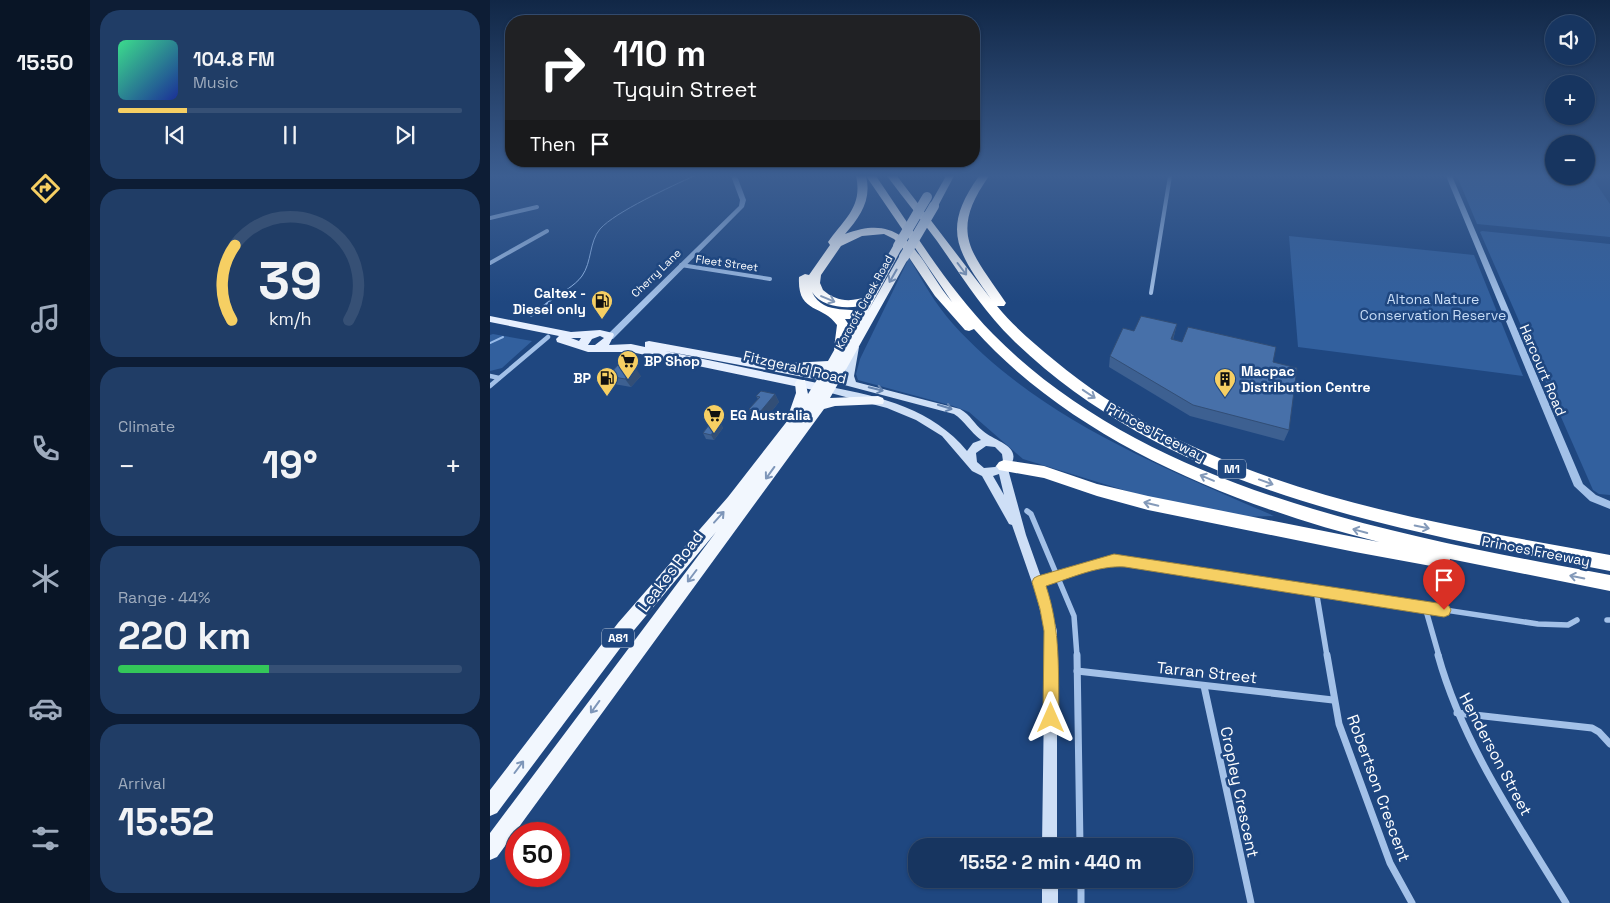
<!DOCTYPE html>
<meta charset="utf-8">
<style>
:root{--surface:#173560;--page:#203d66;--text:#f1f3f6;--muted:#9eabbd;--line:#365075;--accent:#f6cf63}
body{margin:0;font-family:"Space Grotesk",sans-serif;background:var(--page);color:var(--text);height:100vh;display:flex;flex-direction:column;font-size:19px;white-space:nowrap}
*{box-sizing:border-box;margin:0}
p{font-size:16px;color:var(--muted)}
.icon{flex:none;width:28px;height:28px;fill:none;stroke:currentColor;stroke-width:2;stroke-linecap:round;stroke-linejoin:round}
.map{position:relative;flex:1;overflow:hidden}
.details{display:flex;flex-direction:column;gap:10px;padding:10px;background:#0d1d35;width:400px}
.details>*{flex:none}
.top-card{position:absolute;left:15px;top:15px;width:475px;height:152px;border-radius:20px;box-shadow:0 1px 4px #0004,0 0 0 1px var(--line);background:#202124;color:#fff;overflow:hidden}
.buttons{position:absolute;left:1055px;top:15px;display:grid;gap:10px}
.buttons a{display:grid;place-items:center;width:50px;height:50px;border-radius:50%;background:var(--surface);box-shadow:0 1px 4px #0004,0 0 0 1px var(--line);font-size:25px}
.speed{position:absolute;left:15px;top:822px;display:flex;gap:10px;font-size:25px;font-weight:700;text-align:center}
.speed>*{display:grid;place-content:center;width:65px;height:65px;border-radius:50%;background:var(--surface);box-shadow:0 1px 4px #0004,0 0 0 1px var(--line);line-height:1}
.speed .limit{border:8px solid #d22;background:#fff;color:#111}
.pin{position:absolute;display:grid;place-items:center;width:42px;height:42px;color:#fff;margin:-51px -21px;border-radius:50% 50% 50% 0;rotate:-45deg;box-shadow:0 0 5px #0007}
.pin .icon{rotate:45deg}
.me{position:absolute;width:55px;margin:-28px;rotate:0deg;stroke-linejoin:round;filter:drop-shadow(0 0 4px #0008)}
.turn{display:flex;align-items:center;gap:18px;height:105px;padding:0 25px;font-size:22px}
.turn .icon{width:65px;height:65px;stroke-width:2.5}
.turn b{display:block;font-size:35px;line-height:42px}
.then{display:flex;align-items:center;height:48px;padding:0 25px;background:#0003;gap:10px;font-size:19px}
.big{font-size:38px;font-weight:800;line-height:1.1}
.details .widget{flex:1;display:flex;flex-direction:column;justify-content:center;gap:8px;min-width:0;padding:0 18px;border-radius:20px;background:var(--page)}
.details .dial{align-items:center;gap:0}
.dial svg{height:130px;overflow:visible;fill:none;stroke:var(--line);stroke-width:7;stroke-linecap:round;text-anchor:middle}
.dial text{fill:var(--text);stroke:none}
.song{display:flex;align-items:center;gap:15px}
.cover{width:60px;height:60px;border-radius:8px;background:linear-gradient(135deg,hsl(150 70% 55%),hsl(230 70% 35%))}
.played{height:5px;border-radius:2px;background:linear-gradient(90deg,var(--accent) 20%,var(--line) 20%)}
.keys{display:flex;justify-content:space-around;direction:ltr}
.heat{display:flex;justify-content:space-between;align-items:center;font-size:28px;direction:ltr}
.charge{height:8px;border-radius:4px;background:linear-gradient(90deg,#34c759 44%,var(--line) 0)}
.trip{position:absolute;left:418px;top:838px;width:285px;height:50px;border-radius:20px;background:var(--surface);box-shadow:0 1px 4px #0004,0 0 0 1px var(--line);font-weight:800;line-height:50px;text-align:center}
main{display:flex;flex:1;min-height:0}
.menu{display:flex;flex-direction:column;width:90px;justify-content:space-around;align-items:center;background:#091526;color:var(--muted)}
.menu .icon{width:35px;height:35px}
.menu .on{color:var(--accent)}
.menu b{font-size:22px;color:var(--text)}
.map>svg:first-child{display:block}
</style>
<main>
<nav class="menu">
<b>15:50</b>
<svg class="icon on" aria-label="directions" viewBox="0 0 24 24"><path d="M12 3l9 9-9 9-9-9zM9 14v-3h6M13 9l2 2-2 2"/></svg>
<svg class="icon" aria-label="music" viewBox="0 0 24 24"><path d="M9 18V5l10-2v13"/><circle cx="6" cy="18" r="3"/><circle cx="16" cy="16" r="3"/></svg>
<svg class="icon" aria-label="phone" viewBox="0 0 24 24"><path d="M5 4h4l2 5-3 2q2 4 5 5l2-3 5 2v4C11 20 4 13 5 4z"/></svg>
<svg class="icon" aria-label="climate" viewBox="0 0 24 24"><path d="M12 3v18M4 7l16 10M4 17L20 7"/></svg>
<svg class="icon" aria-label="car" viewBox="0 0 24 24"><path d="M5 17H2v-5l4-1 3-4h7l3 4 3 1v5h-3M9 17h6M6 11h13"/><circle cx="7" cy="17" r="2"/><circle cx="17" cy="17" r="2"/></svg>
<svg class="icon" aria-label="filters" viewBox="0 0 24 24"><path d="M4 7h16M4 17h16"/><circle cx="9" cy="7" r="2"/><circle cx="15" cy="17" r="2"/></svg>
</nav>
<section class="details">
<div class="widget">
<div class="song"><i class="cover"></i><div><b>104.8 FM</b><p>Music</p></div></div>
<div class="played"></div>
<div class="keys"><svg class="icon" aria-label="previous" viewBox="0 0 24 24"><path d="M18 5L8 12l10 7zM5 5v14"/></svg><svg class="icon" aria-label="pause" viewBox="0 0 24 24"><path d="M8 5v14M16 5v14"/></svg><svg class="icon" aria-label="next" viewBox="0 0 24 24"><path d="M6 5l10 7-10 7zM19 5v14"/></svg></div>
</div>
<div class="widget dial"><svg viewBox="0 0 100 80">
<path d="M14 69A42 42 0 1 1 86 69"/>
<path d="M14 69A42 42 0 0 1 16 23" stroke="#f6cf63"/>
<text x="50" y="56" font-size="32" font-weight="700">39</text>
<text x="50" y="72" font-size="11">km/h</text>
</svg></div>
<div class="widget"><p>Climate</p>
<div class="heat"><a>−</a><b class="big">19°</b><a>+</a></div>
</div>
<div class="widget"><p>Range · 44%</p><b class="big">220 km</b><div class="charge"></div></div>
<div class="widget"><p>Arrival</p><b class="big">15:52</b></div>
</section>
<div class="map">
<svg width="1120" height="903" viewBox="0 0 1120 903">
<rect width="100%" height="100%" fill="#1f4780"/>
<!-- green -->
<g fill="#32609e">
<path d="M967,176H1101L1120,204V237L987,224Z"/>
<path d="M992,231L1120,244V495L1109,494L1103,490L990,232Z"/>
<path d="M799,236L984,255L1033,376L808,347Z"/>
<path d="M419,258C432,280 445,304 463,324C549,419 670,466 784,516L754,517L653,496L533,459L479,412L463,406L368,380L366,374L370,359Z"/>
<path d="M3,334L42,341L12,368L0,371V335Z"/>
</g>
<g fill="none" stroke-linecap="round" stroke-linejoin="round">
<!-- stream-far1 -->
<path stroke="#97bbea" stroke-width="1" d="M59,302C69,294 85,286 92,276C102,262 99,242 110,229C125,212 182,186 204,176"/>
<!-- stream -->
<g stroke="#97bbea" stroke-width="2">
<path d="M41,316L60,301"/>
<path d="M0,343L13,337"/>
</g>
<!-- minor-far3 -->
<g stroke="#a3c1e8" stroke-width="4">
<path d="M0,218L47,207"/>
<path d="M0,263L57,231"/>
<path d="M191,265L280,279"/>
<path d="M661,293L680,176"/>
</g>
<!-- minor-far2 -->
<g stroke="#a3c1e8" stroke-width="4.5">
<path d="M0,376L9,378"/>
<path d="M0,386L58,337"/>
</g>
<!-- minor-far1 -->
<g stroke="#a3c1e8" stroke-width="5.5">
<path d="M537,511L541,514L584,616L587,656"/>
<path d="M548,582L624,560L1048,624L1078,625L1087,620"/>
<path d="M826,590L837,656"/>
<path d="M935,607L949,656"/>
<path d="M1117,620H1120"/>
</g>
<!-- minor -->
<g stroke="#a3c1e8" stroke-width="7">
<path d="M587,655L590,846"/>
<path d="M837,655L849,724L900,863L922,903"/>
<path d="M948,655C973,745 1028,824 1076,903"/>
<path d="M587,671L843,700"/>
<path d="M714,686L761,903"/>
<path d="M967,713L1102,728L1109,732L1120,744"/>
<path d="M591,879V903"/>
</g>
<!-- tertiary -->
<g fill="#a3c1e8" fill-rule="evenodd">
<path d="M241,176H247L256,200L254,207L123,339H117V335L249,206L250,200Z"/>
<path d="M956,176H962L1093,484L1106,495L1120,501V509L1100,501L1084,486Z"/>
</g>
<!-- secondary -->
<g fill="#cedff6" fill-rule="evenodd">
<path d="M365,344L369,347L364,376L366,382L470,409C481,415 484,424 493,431C505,442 536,446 518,469L536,535L557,594L567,631V846H552L555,631L546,594L522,525L519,524L492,476L482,471L452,436L426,420L397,408L337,392L335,390L340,387C390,396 444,410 477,451L483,443L491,440C480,432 475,421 464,414L343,382L341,380L346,377L356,379L354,376L361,347ZM496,446L505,447L512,454L513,461L505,467L494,468L487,462L486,453ZM509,474L514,495L503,476Z"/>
<rect x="552" y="879" width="16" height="24"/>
</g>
<!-- primary -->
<path fill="#e6effe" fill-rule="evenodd" d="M0,316L81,332L110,330L123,333L124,335L119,345L141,344L155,347V342L159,341L335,373L341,377L335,381L175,351L332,384L334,387L328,391L141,352H98L67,342L66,339L69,336L0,322ZM110,336L114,338L105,345H98L102,339ZM81,338H91L89,341Z"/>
<!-- trunk -->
<g fill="#f2f7fe" fill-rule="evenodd">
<path d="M456,176H464L447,208H441L439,206Z"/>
<path d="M408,243L413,246L378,311L410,255H418L419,257L340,398L388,396L393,398L394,401L393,404L345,406L334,409L7,857L0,860V833L226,532L140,635L7,813L0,816V790L128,623L238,497L298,420L301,416L299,413L306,393L305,383L307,380H315L318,394L333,370L286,371L282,370L280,367L282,364L338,361L403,246Z"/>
</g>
<!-- motorway -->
<g fill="#fff" fill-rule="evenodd">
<path d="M366,176H376C382,200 370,217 355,234C419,209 429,263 462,302L376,176H386C423,230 457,287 503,334C659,492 911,536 1120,575V591L960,559L958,565L952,568L865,552L658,510L607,496L554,478L509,470L506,466L509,462L514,460L554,466L607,484L658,496L889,542C745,506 584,441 484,329L479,331L475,330L445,296L412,247L404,239L394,234L372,236L351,246L331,275L330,283L333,290C343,299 355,302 368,299C373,298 375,297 380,298L382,301L380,304C362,309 334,310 322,292C334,318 366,304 375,315L369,319H355L359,325L356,348L355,351H345L344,348L347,325C333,304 307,314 309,277L315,274L319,275L340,245L338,242C354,219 373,207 366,176Z"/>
<path d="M397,176H407L501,299C467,251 451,229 489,176H499C458,234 482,252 516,303L514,306H507C524,327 544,343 564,360C719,489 928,520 1120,555V571C911,530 682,494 523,340C493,311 471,275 447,241C431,219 413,198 397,176Z"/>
</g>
<!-- trunk-bridge -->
<g stroke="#f2f7fe" stroke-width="10">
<path d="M408,246L437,197"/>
<path d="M414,257L444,206"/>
</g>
</g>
<!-- wall -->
<g fill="#3d6091">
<path d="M687,324L683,340L783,362L799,430L794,441L700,416L619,367L620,356L644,331Z"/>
<path d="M118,376H151L141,387L124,384Z"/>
<path d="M285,394L289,402L274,421L264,418L259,409L268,399L266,396Z"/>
<path d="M230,422L233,428L224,440L216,439L213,433Z"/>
</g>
<!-- shaded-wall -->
<g fill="#324e76">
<path d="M687,324L684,335L679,350L681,339Z"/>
<path d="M145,367L151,376L141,387L135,379Z"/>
<path d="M285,394L289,402L274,421L270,412Z"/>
<path d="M230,422L233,428L224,440L221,435Z"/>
</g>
<!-- building -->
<g fill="#4770a9" stroke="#324e76">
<path d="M651,316L687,324L681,339L692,342L698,327L786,347L783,362L807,368L799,430L703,405L620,356L633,328L644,331Z"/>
<path d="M128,365L145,367L135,379L118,376Z"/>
<path d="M271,391L285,394L270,412L259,409L270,397L266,396Z"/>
<path d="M222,421L230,422L221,435L213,433Z"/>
</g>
<!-- one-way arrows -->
<defs><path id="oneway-shaft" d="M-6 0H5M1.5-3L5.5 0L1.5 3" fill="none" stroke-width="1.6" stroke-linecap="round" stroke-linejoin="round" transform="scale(1.25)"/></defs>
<g stroke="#849ab9">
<use href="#oneway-shaft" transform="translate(472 269) rotate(53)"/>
<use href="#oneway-shaft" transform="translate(338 299) rotate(23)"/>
<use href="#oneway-shaft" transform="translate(599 394) rotate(34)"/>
<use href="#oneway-shaft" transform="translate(717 478) rotate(-157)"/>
<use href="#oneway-shaft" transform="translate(776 482) rotate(20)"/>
<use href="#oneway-shaft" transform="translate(661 504) rotate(-167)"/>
<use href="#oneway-shaft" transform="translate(932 527) rotate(12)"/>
<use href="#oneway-shaft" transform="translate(870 531) rotate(-165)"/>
<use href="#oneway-shaft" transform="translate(1087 577) rotate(-169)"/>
</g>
<g stroke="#7e96b9">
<use href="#oneway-shaft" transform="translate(403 276) rotate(120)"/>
<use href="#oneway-shaft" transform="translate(280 473) rotate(126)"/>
<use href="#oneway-shaft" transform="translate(229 517) rotate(-48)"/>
<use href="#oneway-shaft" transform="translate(202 576) rotate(127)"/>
<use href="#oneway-shaft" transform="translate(105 707) rotate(126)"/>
<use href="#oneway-shaft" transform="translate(29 767) rotate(-53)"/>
</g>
<g stroke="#6584af">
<use href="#oneway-shaft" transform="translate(386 389) rotate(13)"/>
<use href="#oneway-shaft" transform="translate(455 407) rotate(17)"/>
</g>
<!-- sky -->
<linearGradient id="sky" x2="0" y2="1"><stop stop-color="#112746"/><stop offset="0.58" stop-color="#3c5e91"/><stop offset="1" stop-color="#3c5e91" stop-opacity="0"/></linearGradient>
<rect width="1120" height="303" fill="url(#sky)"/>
<!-- route -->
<path fill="#f6cf63" stroke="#a08740" d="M624,554L954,604L959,606L961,610L959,615L954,617L635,567C609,565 581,578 556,586C571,631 568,672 569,718L566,724L561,726L555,724L553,718L554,631L550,609L542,582L544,578L548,576Z"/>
<!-- icons -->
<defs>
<g id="fuel-pin" transform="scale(1.125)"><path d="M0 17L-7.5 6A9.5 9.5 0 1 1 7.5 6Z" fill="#f6cf63" stroke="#1f4780"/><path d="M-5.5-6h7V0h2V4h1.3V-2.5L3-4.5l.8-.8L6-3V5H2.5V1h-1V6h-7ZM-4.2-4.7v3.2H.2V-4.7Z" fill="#111"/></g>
<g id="supermarket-pin" transform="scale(1.125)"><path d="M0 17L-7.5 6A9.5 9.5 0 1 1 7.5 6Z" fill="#f6cf63" stroke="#1f4780"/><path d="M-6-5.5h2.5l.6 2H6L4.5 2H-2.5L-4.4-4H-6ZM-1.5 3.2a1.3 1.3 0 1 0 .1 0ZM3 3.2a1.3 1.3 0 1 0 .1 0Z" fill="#111"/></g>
<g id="building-pin" transform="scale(1.125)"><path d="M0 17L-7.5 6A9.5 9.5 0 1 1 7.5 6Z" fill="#f6cf63" stroke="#1f4780"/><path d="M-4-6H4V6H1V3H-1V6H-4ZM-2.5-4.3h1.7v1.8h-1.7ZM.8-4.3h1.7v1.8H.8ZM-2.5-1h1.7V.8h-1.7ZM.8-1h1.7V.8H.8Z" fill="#111"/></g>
</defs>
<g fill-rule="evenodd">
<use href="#fuel-pin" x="112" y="301"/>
<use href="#supermarket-pin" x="138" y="361"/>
<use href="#fuel-pin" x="117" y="378"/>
<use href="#building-pin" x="735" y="379"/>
<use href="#supermarket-pin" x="224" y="415"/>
</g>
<g text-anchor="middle" stroke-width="5" stroke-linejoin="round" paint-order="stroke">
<!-- far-street labels -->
<g font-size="11" fill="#fff" stroke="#1f4780">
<text transform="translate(237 263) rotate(8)" y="4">Fleet Street</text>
<text transform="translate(166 273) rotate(-44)" y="4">Cherry Lane</text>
<text transform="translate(374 302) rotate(-61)" y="4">Kororoit Creek Road</text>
</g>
<!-- shield labels -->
<g fill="#1f4780" stroke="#bcc8d9" stroke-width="1">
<rect x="728" y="459.5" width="28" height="19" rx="4"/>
<rect x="112" y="628.5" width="32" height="19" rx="4"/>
</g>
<g font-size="12" font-weight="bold" fill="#fff">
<text x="742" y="473">M1</text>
<text x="128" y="642">A81</text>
</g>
<!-- poi labels -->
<g font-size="14" font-weight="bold" fill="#fff" stroke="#1f4780" text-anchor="start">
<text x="96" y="298" text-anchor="end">Caltex -<tspan x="96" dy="16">Diesel only</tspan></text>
<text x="154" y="366">BP Shop</text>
<text x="751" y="376">Macpac<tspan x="751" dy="16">Distribution Centre</tspan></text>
<text x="101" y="383" text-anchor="end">BP</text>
<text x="240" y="420">EG Australia</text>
</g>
<!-- park labels -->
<g font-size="14" fill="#c7dcf6" stroke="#1f4780">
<text x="943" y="304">Altona Nature<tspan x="943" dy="16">Conservation Reserve</tspan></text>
</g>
<!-- street labels -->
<g font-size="14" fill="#fff" stroke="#1f4780">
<text transform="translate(305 367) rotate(13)" y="5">Fitzgerald Road</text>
<text transform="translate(1053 370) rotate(67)" y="5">Harcourt Road</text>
<text transform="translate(666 432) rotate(28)" y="5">Princes Freeway</text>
<text transform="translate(1046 551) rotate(11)" y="5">Princes Freeway</text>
</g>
<!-- near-street labels -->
<g font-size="16" fill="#fff" stroke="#1f4780">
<text transform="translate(180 571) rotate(-53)" y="6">Leakes Road</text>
<text transform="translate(717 672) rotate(6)" y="6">Tarran Street</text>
<text transform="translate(1006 754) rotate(62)" y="6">Henderson Street</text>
<text transform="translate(889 788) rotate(70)" y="6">Robertson Crescent</text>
<text transform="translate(750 792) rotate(78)" y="6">Cropley Crescent</text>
</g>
</g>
</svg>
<div class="buttons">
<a><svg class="icon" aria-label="sound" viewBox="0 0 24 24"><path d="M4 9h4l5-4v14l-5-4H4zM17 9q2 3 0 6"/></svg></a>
<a>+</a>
<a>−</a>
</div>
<div class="speed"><div class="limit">50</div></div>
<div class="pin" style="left:954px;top:610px;background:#d93025"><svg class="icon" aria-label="arrive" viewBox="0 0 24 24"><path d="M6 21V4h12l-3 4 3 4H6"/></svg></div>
<svg class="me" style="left:561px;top:718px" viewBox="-20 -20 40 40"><path d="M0-17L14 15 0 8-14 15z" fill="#f6cf63" stroke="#fff" stroke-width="4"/></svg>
<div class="trip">15:52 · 2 min · 440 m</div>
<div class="top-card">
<div class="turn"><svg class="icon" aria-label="right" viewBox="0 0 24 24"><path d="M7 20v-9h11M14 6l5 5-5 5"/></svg><div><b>110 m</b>Tyquin Street</div></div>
<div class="then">Then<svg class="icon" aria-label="arrive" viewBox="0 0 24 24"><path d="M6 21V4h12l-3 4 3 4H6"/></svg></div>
</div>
</div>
</main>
